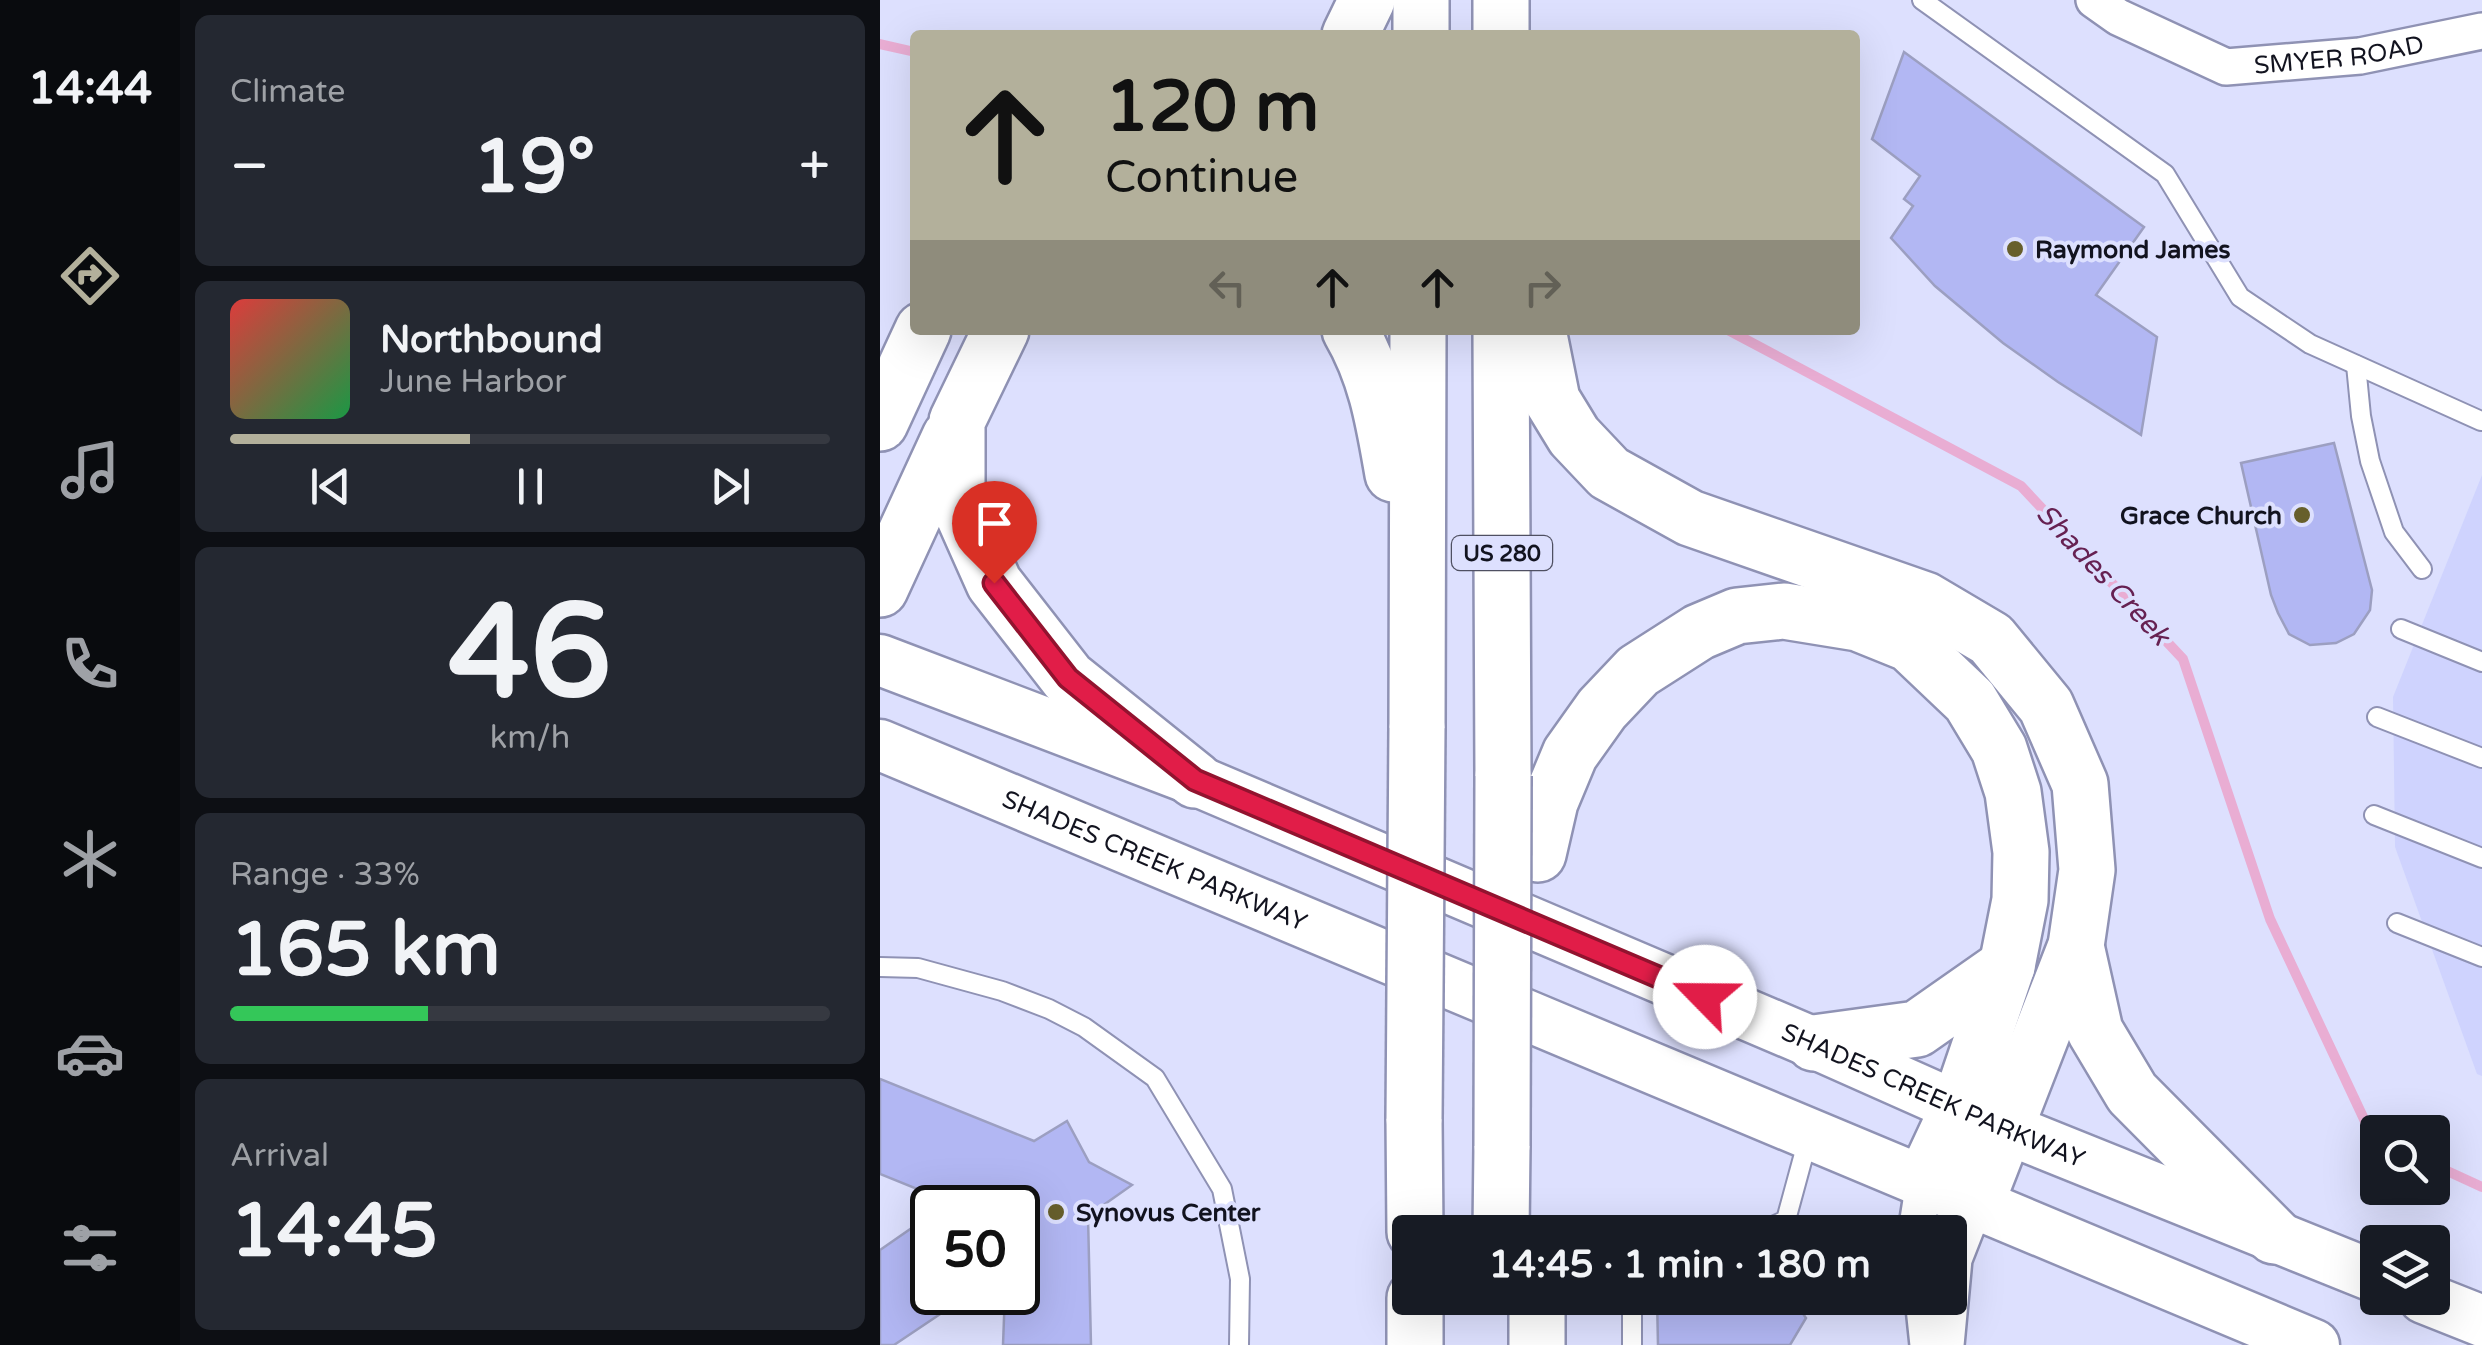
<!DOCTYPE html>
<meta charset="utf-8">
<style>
:root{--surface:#171b24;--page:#242831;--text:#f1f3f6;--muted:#9ea1a6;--line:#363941;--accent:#b3b09b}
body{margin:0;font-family:"Varela Round",sans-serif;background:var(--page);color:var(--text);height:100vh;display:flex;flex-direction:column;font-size:38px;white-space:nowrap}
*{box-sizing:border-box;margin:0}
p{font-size:32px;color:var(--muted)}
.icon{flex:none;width:55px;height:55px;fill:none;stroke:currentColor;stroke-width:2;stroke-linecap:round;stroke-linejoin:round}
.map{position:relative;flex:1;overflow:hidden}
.sheet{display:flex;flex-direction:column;gap:15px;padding:15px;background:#0d0f14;width:700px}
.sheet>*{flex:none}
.top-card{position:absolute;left:30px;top:30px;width:950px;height:305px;border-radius:10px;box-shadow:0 10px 40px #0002;background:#b3b09b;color:#111;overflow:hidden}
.controls{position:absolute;left:1480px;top:1115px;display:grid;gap:20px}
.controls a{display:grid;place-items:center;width:90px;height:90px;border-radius:10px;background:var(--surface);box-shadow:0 10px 40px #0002;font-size:50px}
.speed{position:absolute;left:30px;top:1185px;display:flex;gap:20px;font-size:50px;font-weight:700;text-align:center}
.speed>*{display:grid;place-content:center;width:130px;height:130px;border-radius:50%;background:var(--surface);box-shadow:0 10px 40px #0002;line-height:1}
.speed .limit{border:5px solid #111;border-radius:15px;background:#fff;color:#111}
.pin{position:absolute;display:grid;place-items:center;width:85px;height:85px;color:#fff;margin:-102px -42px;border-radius:50% 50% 50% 0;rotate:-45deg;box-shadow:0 0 10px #0007}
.pin .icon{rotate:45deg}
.me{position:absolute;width:110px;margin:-55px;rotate:293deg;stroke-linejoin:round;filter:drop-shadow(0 0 8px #0008)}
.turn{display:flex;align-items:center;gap:35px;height:210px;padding:0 30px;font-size:45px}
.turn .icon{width:130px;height:130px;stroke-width:2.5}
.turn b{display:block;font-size:70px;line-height:85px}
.lanes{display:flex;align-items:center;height:95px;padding:0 30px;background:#0003;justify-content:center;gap:50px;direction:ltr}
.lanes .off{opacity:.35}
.big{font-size:75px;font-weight:700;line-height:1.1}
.sheet .widget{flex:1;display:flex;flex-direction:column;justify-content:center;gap:15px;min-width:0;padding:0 35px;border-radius:15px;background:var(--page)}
.sheet .dial{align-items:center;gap:0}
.dial b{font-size:130px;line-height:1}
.song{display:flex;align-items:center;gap:30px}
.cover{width:120px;height:120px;border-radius:15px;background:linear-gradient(135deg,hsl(0 70% 55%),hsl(140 70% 35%))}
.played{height:10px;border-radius:5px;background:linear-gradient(90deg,var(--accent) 40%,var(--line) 40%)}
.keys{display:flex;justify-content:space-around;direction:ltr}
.heat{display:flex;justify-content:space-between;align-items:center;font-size:55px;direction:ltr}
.charge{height:15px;border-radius:8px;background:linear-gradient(90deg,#34c759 33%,var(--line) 0)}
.trip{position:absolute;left:512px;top:1215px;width:575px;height:100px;border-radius:10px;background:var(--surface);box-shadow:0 10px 40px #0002;font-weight:700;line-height:100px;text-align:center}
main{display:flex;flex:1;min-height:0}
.tabs{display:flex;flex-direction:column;width:180px;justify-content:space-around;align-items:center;background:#090b0e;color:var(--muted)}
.tabs .icon{width:70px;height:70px}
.tabs .on{color:var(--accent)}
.tabs b{font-size:45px;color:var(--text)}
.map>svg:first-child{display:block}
</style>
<main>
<nav class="tabs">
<b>14:44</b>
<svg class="icon on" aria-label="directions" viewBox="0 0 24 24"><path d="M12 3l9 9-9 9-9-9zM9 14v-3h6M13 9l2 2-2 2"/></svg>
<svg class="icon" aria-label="music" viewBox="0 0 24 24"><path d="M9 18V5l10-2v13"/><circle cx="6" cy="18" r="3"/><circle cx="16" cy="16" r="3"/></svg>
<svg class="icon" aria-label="phone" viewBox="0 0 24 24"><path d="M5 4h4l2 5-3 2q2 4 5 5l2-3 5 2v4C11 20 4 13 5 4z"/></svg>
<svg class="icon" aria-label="climate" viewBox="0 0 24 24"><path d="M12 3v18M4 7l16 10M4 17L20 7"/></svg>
<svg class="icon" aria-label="car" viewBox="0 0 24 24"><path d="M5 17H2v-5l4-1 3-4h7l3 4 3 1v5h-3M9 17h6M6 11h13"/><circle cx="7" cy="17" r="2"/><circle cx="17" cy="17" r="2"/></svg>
<svg class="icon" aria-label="filters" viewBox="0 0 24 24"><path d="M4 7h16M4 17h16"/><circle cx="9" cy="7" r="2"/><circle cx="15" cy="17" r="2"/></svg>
</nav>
<section class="sheet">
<div class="widget"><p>Climate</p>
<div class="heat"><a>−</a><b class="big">19°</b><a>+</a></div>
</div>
<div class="widget">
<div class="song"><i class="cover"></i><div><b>Northbound</b><p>June Harbor</p></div></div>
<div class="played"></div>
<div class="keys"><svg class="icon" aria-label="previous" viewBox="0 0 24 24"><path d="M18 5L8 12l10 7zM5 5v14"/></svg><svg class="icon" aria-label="pause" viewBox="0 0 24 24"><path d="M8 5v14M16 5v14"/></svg><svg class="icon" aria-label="next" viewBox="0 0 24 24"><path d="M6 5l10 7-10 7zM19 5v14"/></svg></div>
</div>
<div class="widget dial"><b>46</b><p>km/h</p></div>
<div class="widget"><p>Range · 33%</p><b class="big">165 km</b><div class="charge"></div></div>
<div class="widget"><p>Arrival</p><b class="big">14:45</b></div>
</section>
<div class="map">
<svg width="1602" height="1345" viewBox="0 0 1602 1345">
<rect width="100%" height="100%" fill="#dde0fe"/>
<!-- built -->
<path fill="#cfd3fe" d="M1602,475V1076L1597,1074L1515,847L1513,697Z"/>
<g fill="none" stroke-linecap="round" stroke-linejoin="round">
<!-- stream -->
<g stroke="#e9add3" stroke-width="10">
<path d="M0,44L35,52"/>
<path d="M848,330L1141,486L1303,659L1390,919L1491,1134L1498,1137"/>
<path d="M1552,1164L1602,1187"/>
</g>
</g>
<!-- building -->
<g fill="#b2b7f3" stroke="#9c9fc1" stroke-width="2.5">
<path d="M1024,52L1264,227L1216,295L1277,337L1261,435L1178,382L1123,343L1055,286L1011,238L1033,206L1024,199L1040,176L992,139Z"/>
<path d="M1454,443L1492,590L1490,610L1474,634L1456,643L1430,645L1409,634L1398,613L1391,595L1361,463Z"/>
<path d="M0,1079L154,1141L187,1121L209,1162L252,1185L208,1216L211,1345H123L125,1292H138V1208H62L66,1204L62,1199L0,1174Z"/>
<path d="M52,1214V1292H93L14,1345H0V1250Z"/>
<path d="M777,1298H912L926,1318L910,1345H778Z"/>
</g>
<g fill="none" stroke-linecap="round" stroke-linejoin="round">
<!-- service casing -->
<g stroke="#8f92b4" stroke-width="22">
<g id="service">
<path d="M1042,0L1285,174L1360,297L1430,344L1601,421"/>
<path d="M1476,365L1481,416L1490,461L1514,532L1542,569"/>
<path d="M1521,629L1602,662"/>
<path d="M1497,717L1602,758"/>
<path d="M1494,815L1602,858"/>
<path d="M1517,923L1602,957"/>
<path d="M0,967L38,968L122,991L169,1009L204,1027L275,1078L342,1189L360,1279L359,1345"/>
<path d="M764,1232L802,1226L873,1232"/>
<path d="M880,1232L906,1220L928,1139"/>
<path d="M752,1345V1298"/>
</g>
</g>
<!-- minor casing -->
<g stroke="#8f92b4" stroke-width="40">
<g id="minor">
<path id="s1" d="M1214,0L1238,17L1346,67L1480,56L1602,31"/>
<path d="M1036,1232L1044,1182"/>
<path d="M1043,1298L1048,1345"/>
<path d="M1066,1345L1074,1259L1096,1203"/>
</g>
</g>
<!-- secondary casing -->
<g stroke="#8f92b4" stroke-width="55">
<g id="secondary">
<path id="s2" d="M0,660L315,780L934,1043L1125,1128L1498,1278"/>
<path id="s3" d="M0,745L1434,1345"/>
<path d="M1544,1298L1602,1321"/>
</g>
</g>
<!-- trunk casing -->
<g stroke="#8f92b4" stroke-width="60">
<g id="trunk">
<path d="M470,35L487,0"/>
<path d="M541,35V0"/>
<path d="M621,35V0"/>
<path d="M121,330L77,421V500L114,583L188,678L315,780"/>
<path d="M470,330C497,376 504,423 513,474"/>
<path d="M621,330L623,776"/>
<path d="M658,330L672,400L694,436L729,473L810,518L1045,600L1111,639L1166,706L1200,784L1207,870L1196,946L1096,1203"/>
<path d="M0,423L43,330"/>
<path d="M0,589L70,437"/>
<path d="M537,728L538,330"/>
<path d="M658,854L670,802L690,754L722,709L758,671L819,632L857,616L904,611L978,623L1030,644L1090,701L1119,749L1133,792L1141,852L1140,900L1127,966L1079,1107L1044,1182"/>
<path d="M1196,946L1215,1031L1252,1093L1394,1236"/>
<path d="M934,1043L1037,1029L1127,966"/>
<path d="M534,1119L535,1232"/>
<path d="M621,1232L622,1146"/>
<path d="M535,1298V1345"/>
<path d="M657,1345V1298"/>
</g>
</g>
<!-- service -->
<use href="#service" stroke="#fff" stroke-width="18"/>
<!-- minor -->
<use href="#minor" stroke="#fff" stroke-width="35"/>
<!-- secondary -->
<use href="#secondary" stroke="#fff" stroke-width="50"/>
<!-- trunk -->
<use href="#trunk" stroke="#fff" stroke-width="55"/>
<!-- trunk-bridge casing -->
<g stroke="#8f92b4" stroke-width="60" stroke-linecap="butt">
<g id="trunk-bridge">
<path d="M534,1119L537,728"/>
<path d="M622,1146L623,776"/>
</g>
</g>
<!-- trunk-bridge -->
<use href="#trunk-bridge" stroke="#fff" stroke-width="55"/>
</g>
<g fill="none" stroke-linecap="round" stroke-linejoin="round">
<!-- route casing -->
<g stroke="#92132f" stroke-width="25">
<path id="route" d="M114,583L188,678L315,780L825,997"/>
</g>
<!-- route -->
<use href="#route" stroke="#e11d48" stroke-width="18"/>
</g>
<!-- markers -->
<g fill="#675f2c" stroke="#dde0fe" stroke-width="4">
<circle cx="1135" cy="249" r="10"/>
<circle cx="1422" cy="515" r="10"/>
<circle cx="176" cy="1212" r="10"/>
</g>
<g text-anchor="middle" stroke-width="8" stroke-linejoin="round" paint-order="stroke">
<!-- shield labels -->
<rect fill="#dde0fe" stroke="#4f5062" stroke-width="2.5" x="572" y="536" width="100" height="34" rx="8"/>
<g font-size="22" font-weight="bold" fill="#12131f">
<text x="622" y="561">US 280</text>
</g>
<!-- street labels -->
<g font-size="25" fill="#12131f" stroke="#dde0fe">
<text dy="9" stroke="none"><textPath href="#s1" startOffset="262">SMYER ROAD</textPath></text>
<text dy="9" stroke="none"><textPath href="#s3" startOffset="298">SHADES CREEK PARKWAY</textPath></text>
<text dy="9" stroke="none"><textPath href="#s2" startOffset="1140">SHADES CREEK PARKWAY</textPath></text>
</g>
<!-- poi labels -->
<g font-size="25" font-weight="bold" fill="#12131f" stroke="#dde0fe" text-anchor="start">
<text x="1155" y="258">Raymond James</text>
<text x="1402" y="524" text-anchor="end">Grace Church</text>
<text x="196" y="1221">Synovus Center</text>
</g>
<!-- water labels -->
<g font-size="28" font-style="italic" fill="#662152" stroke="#dde0fe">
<text transform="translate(1224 574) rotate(47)" y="10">Shades Creek</text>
</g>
</g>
</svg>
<div class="controls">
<a><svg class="icon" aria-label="search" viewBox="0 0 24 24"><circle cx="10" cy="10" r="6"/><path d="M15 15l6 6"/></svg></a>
<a><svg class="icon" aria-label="layers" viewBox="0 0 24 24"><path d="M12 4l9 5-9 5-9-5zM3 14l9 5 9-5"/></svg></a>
</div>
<div class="speed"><div class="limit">50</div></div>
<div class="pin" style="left:114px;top:583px;background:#d93025"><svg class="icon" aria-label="arrive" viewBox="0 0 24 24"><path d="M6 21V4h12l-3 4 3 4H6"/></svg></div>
<svg class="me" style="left:825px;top:997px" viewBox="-20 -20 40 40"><circle r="19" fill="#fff"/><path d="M0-13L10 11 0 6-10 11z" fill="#e11d48"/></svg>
<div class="trip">14:45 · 1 min · 180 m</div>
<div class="top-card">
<div class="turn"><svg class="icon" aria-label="ahead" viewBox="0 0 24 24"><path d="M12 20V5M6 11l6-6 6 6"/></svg><div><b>120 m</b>Continue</div></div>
<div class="lanes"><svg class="icon off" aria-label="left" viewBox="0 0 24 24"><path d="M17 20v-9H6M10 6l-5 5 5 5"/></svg><svg class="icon" aria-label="ahead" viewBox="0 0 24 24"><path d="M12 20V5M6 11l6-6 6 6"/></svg><svg class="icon" aria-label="ahead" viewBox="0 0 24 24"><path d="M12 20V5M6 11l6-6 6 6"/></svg><svg class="icon off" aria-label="right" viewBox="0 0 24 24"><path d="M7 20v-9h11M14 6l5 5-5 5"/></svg></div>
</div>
</div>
</main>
